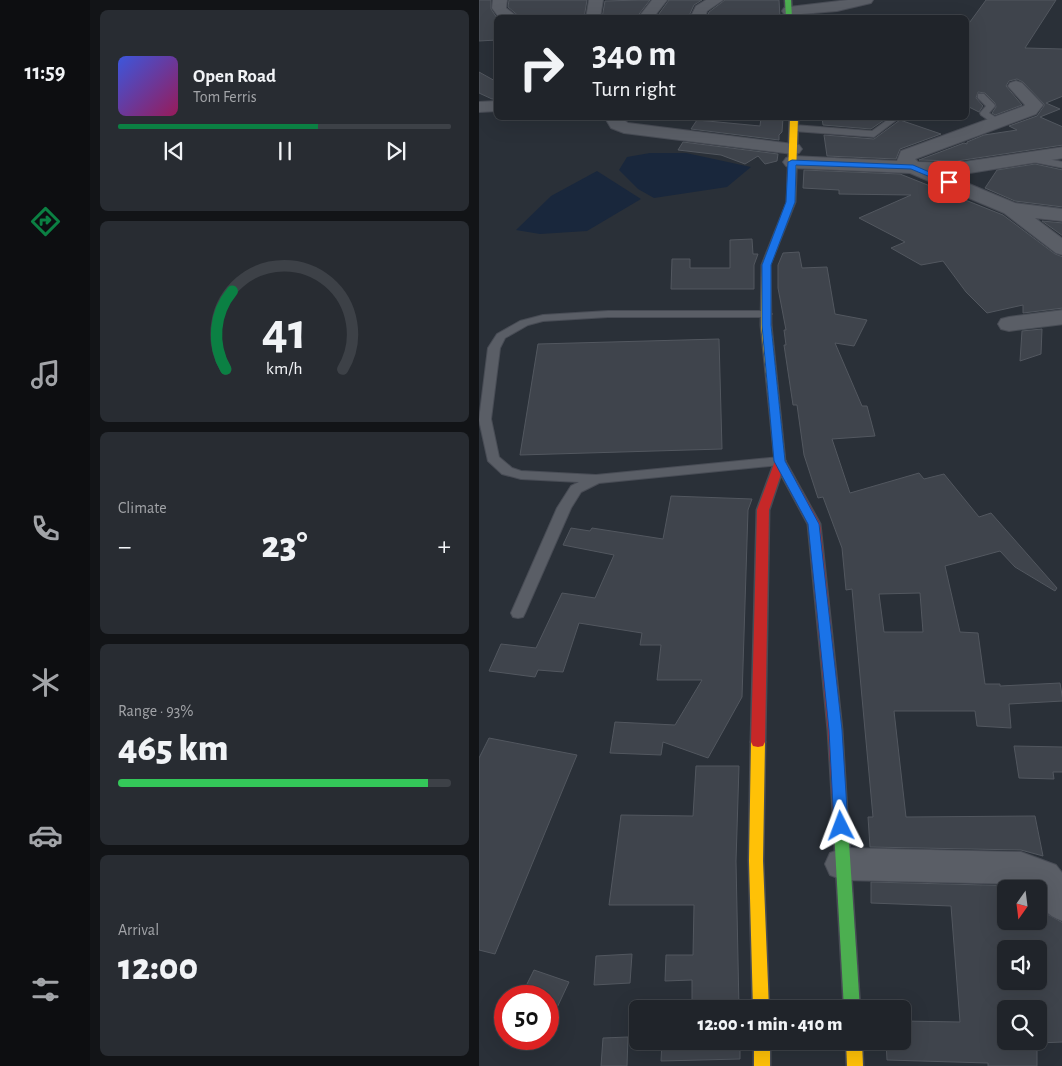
<!DOCTYPE html>
<meta charset="utf-8">
<style>
:root{--surface:#20242a;--page:#282c32;--text:#f1f3f6;--muted:#a2a4a8;--line:#3d4147;--accent:#0b8043}
body{margin:0;font-family:"Alegreya Sans",sans-serif;background:var(--page);color:var(--text);height:100vh;display:flex;flex-direction:column;font-size:19px;white-space:nowrap}
*{box-sizing:border-box;margin:0}
p{font-size:16px;color:var(--muted)}
.icon{flex:none;width:28px;height:28px;fill:none;stroke:currentColor;stroke-width:2;stroke-linecap:round;stroke-linejoin:round}
.map{position:relative;flex:1;overflow:hidden}
.panel{display:flex;flex-direction:column;gap:10px;padding:10px;background:#121417;width:389px}
.panel>*{flex:none}
.hud{position:absolute;left:15px;top:15px;width:475px;height:105px;border-radius:8px;box-shadow:0 5px 20px #0002,0 0 0 1px var(--line);background:#20242a;color:var(--text);overflow:hidden}
.needle{width:32px;rotate:194deg}
.buttons{position:absolute;left:518px;top:880px;display:grid;gap:10px}
.buttons a{display:grid;place-items:center;width:50px;height:50px;border-radius:8px;background:var(--surface);box-shadow:0 5px 20px #0002,0 0 0 1px var(--line);font-size:25px}
.speed{position:absolute;left:15px;top:985px;display:flex;gap:10px;font-size:25px;font-weight:700;text-align:center}
.speed>*{display:grid;place-content:center;width:65px;height:65px;border-radius:50%;background:var(--surface);box-shadow:0 5px 20px #0002,0 0 0 1px var(--line);line-height:1}
.speed .limit{border:8px solid #d22;background:#fff;color:#111}
.pin{position:absolute;display:grid;place-items:center;width:42px;height:42px;color:#fff;margin:-21px;border-radius:10px;box-shadow:0 2px 8px #0006}
.me{position:absolute;width:55px;margin:-28px;rotate:357deg;stroke-linejoin:round;filter:drop-shadow(0 0 4px #0008)}
.turn{display:flex;align-items:center;gap:18px;height:105px;padding:0 15px;font-size:22px}
.turn .icon{width:65px;height:65px;stroke-width:2.5}
.turn b{display:block;font-size:35px;line-height:42px}
.big{font-size:38px;font-weight:800;line-height:1.1}
.panel .tile{flex:1;display:flex;flex-direction:column;justify-content:center;gap:8px;min-width:0;padding:0 18px;border-radius:8px;background:var(--page)}
.panel .dial{align-items:center;gap:0}
.dial svg{height:130px;overflow:visible;fill:none;stroke:var(--line);stroke-width:7;stroke-linecap:round;text-anchor:middle}
.dial text{fill:var(--text);stroke:none}
.song{display:flex;align-items:center;gap:15px}
.cover{width:60px;height:60px;border-radius:8px;background:linear-gradient(135deg,hsl(230 70% 55%),hsl(330 70% 35%))}
.played{height:5px;border-radius:2px;background:linear-gradient(90deg,var(--accent) 60%,var(--line) 60%)}
.keys{display:flex;justify-content:space-around;direction:ltr}
.heat{display:flex;justify-content:space-between;align-items:center;font-size:28px;direction:ltr}
.charge{height:8px;border-radius:4px;background:linear-gradient(90deg,#34c759 93%,var(--line) 0)}
.trip{position:absolute;left:150px;top:1000px;width:282px;height:50px;border-radius:8px;background:var(--surface);box-shadow:0 5px 20px #0002,0 0 0 1px var(--line);font-weight:800;line-height:50px;text-align:center}
main{display:flex;flex:1;min-height:0}
.menu{display:flex;flex-direction:column;width:90px;justify-content:space-around;align-items:center;background:#0d0e11;color:var(--muted)}
.menu .icon{width:35px;height:35px}
.menu .on{color:var(--accent)}
.menu b{font-size:22px;color:var(--text)}
.map>svg:first-child{display:block}
</style>
<main>
<nav class="menu">
<b>11:59</b>
<svg class="icon on" aria-label="directions" viewBox="0 0 24 24"><path d="M12 3l9 9-9 9-9-9zM9 14v-3h6M13 9l2 2-2 2"/></svg>
<svg class="icon" aria-label="music" viewBox="0 0 24 24"><path d="M9 18V5l10-2v13"/><circle cx="6" cy="18" r="3"/><circle cx="16" cy="16" r="3"/></svg>
<svg class="icon" aria-label="phone" viewBox="0 0 24 24"><path d="M5 4h4l2 5-3 2q2 4 5 5l2-3 5 2v4C11 20 4 13 5 4z"/></svg>
<svg class="icon" aria-label="climate" viewBox="0 0 24 24"><path d="M12 3v18M4 7l16 10M4 17L20 7"/></svg>
<svg class="icon" aria-label="car" viewBox="0 0 24 24"><path d="M5 17H2v-5l4-1 3-4h7l3 4 3 1v5h-3M9 17h6M6 11h13"/><circle cx="7" cy="17" r="2"/><circle cx="17" cy="17" r="2"/></svg>
<svg class="icon" aria-label="filters" viewBox="0 0 24 24"><path d="M4 7h16M4 17h16"/><circle cx="9" cy="7" r="2"/><circle cx="15" cy="17" r="2"/></svg>
</nav>
<section class="panel">
<div class="tile">
<div class="song"><i class="cover"></i><div><b>Open Road</b><p>Tom Ferris</p></div></div>
<div class="played"></div>
<div class="keys"><svg class="icon" aria-label="previous" viewBox="0 0 24 24"><path d="M18 5L8 12l10 7zM5 5v14"/></svg><svg class="icon" aria-label="pause" viewBox="0 0 24 24"><path d="M8 5v14M16 5v14"/></svg><svg class="icon" aria-label="next" viewBox="0 0 24 24"><path d="M6 5l10 7-10 7zM19 5v14"/></svg></div>
</div>
<div class="tile dial"><svg viewBox="0 0 100 80">
<path d="M14 69A42 42 0 1 1 86 69"/>
<path d="M14 69A42 42 0 0 1 18 21" stroke="#0b8043"/>
<text x="50" y="56" font-size="32" font-weight="700">41</text>
<text x="50" y="72" font-size="11">km/h</text>
</svg></div>
<div class="tile"><p>Climate</p>
<div class="heat"><a>−</a><b class="big">23°</b><a>+</a></div>
</div>
<div class="tile"><p>Range · 93%</p><b class="big">465 km</b><div class="charge"></div></div>
<div class="tile"><p>Arrival</p><b class="big">12:00</b></div>
</section>
<div class="map">
<svg width="584" height="1066" viewBox="0 0 584 1066">
<rect width="100%" height="100%" fill="#2a3038"/>
<!-- water -->
<g fill="#19273c">
<path d="M171,153H207L272,167L248,187L175,198L159,189L140,170L148,157Z"/>
<path d="M118,171L162,199L108,231L61,234L37,230L72,196Z"/>
</g>
<!-- building -->
<g fill="#3f444c" stroke="#52575f" fill-rule="evenodd">
<path d="M0,0H12V9L18,18V40L0,41Z"/>
<path d="M30,0H108L105,18H42L29,7Z"/>
<path d="M162,0H171L157,18H123L126,1Z"/>
<path d="M190,0H223L215,5L209,18H177Z"/>
<path d="M246,0H300L301,18H228L230,12Z"/>
<path d="M507,0H577L546,48L584,49V96L567,103L581,109L561,117L584,127V145L478,161L440,160L485,143L488,144V142L505,135L538,130L530,126L558,116L565,106V104L544,82L538,79L530,81L527,86L543,105L516,115L513,113L517,107L516,103L506,93L499,92L497,98L504,106L500,112L488,106V26Z"/>
<path d="M0,72L18,82V99H13L0,93Z"/>
<path d="M282,118H304L303,132L300,135V140L212,129L218,120L281,126Z"/>
<path d="M343,118H408L392,129L344,125Z"/>
<path d="M421,120L462,134L421,149L417,159L348,156L345,135L395,139Z"/>
<path d="M204,142L299,154L298,161L286,164L279,156L266,164L242,155L199,150Z"/>
<path d="M556,164L584,170V207L536,201L506,188L518,170Z"/>
<path d="M325,170L421,174L524,215L576,254L584,257V308L544,313V305L508,313L487,292L464,261L442,265L412,248L426,242L380,218L432,195L360,194V190L324,188Z"/>
<path d="M563,221L584,223V236Z"/>
<path d="M273,239L274,254H279L275,265V289H192L193,259H211V268H251V240Z"/>
<path d="M320,252L323,268L348,267L356,314L388,320L375,346L356,343L383,406H388L396,436L353,439L371,493L440,473L445,479L465,474L500,517L512,513L578,588L576,591L536,567L521,551L466,566L481,632L499,633L506,684H521V686L581,683L584,701L530,704L532,728L498,726L496,711H415L427,817L556,816L564,856L542,850L391,847L389,817H394L373,589L367,590L363,548L344,497L339,498L325,455L318,405H314L305,345H307L305,330H307L299,288V265L304,253ZM441,593L444,632H405L400,594Z"/>
<path d="M563,329L562,354L541,361L543,331Z"/>
<path d="M240,339L243,449L41,455L59,344Z"/>
<path d="M192,496L273,499L269,510L263,697L229,758L184,742L182,755L131,753L136,722L196,725L223,680H178L182,645H161L163,633L100,623L84,672L59,670L56,677L10,671L22,644L57,648L83,593L116,598L135,555L84,545L92,528L111,531L113,528L184,539Z"/>
<path d="M10,738L98,755L16,954L0,950V758Z"/>
<path d="M535,746L584,747V772H574L575,779L540,778Z"/>
<path d="M217,766H260L257,861L260,1009H213V980L186,981L187,955H214L215,905H130L142,815L214,816Z"/>
<path d="M392,882L542,886L547,889H526V921H559V901L568,914L584,923V1042L558,1043V1066H509V1063L408,1060L407,1041H424V1021L481,1022L472,906L392,903ZM526,949H559V981H526ZM526,1009H559V1041H526Z"/>
<path d="M153,954L151,983L115,985L117,956Z"/>
<path d="M55,970L90,982L69,1027V996H42Z"/>
<path d="M149,1037L148,1066H122L124,1038Z"/>
<path d="M183,1041H261V1059L182,1061Z"/>
</g>
<g fill="none" stroke-linecap="round" stroke-linejoin="round">
<!-- lane casing -->
<g stroke="#484c55" stroke-width="2">
<g id="lane">
<path d="M499,94H505L515,104L516,106L510,113L521,120V124H515L502,115L501,113L507,106L499,98Z"/>
<path d="M411,118H420L395,137L315,131L311,128L315,125L393,131Z"/>
<path d="M547,155L584,162V168L544,160V156Z"/>
<path d="M129,311H287L293,314L287,317H129L64,321L49,325L26,338L21,348L12,419L20,457L33,468L42,471L117,475L301,457L307,461L301,465L120,483L102,492L92,508L46,613L44,617L39,618L34,617L32,613L78,508L92,486L100,482L42,479L23,474L9,461L0,420L9,348L18,334L41,321L64,315Z"/>
</g>
</g>
<!-- street casing -->
<g stroke="#484c55" stroke-width="2">
<g id="street">
<path d="M14,0H28L27,8L40,18L19,16L13,8Z"/>
<path d="M110,0H124L121,18H107Z"/>
<path d="M173,0H188L174,18H159Z"/>
<path d="M227,0H244L228,11L226,18H211L217,6Z"/>
<path d="M369,0H394L392,3L358,11L310,15L305,14L303,11L305,8L310,7Z"/>
<path d="M537,81L543,83L564,105L557,114L436,159L439,162L478,163L584,147V158L478,175L466,174L536,203L584,209V221L556,218L584,239V255L577,253L525,213L431,173L313,168L307,166L304,162L307,158L313,156L418,161L422,151L545,106L546,105L529,86L531,83Z"/>
<path d="M18,101V111L0,112V102Z"/>
<path d="M126,118H142L149,123L314,144L320,145L323,149L320,153L314,154L145,133L132,128Z"/>
<path d="M584,310V324L530,331L522,329L519,324L522,319L530,317Z"/>
<path d="M364,848L542,852L577,865L584,874V921C568,916 559,906 559,889H552L542,884L364,880L351,875L346,864L351,853Z"/>
</g>
</g>
<!-- fast casing -->
<g stroke="#484c55" stroke-width="3">
<g id="fast">
<path d="M306,0H312L313,18H307Z"/>
<path d="M361,806L366,808L368,812L381,1009H365L354,812L356,808Z"/>
</g>
</g>
<!-- slow casing -->
<g stroke="#484c55" stroke-width="3">
<g id="slow">
<path d="M311,118H319L316,202L291,265L292,325L306,462L301,465L296,462L282,325L283,265L308,202Z"/>
<path d="M279,737L284,738L286,742L284,861L290,1009H274L270,861L272,742L274,738Z"/>
<rect x="275" y="1041" width="16" height="25"/>
<path d="M367,1041H383L384,1066H368Z"/>
</g>
</g>
<!-- jam casing -->
<g stroke="#484c55" stroke-width="3">
<path id="jam" d="M301,458L306,461L341,524L363,730L368,812L366,816L361,818L356,816L354,812L349,730L329,524L302,474L290,510L286,742L284,746L279,747L274,746L272,742L278,510L296,461Z"/>
</g>
<!-- lane -->
<use href="#lane" fill="#5a5e66" fill-rule="evenodd"/>
<!-- street -->
<use href="#street" fill="#5a5e66" fill-rule="evenodd"/>
<!-- fast -->
<use href="#fast" fill="#4caf50" fill-rule="evenodd"/>
<!-- slow -->
<use href="#slow" fill="#ffc107" fill-rule="evenodd"/>
<!-- jam -->
<use href="#jam" fill="#c62828" fill-rule="evenodd"/>
</g>
<!-- route -->
<path fill="#1a73e8" stroke="#114b97" d="M313,160L434,165L474,182L468,184L432,169L317,165L316,202L292,265V325L306,461L340,524L363,730L369,826L367,830L362,832L357,830L355,826L350,730L329,524L295,461L283,325V265L307,202L309,162Z"/>
</svg>
<div class="buttons">
<a><svg class="needle" viewBox="-14 -14 28 28"><path d="M0-13l5 13h-10z" fill="#e53935"/><path d="M0 13l5-13h-10z" fill="#a2a4a8"/></svg></a>
<a><svg class="icon" aria-label="sound" viewBox="0 0 24 24"><path d="M4 9h4l5-4v14l-5-4H4zM17 9q2 3 0 6"/></svg></a>
<a><svg class="icon" aria-label="search" viewBox="0 0 24 24"><circle cx="10" cy="10" r="6"/><path d="M15 15l6 6"/></svg></a>
</div>
<div class="speed"><div class="limit">50</div></div>
<div class="pin" style="left:470px;top:182px;background:#d93025"><svg class="icon" aria-label="arrive" viewBox="0 0 24 24"><path d="M6 21V4h12l-3 4 3 4H6"/></svg></div>
<svg class="me" style="left:362px;top:826px" viewBox="-20 -20 40 40"><path d="M0-17L14 15 0 8-14 15z" fill="#1a73e8" stroke="#fff" stroke-width="4"/></svg>
<div class="trip">12:00 · 1 min · 410 m</div>
<div class="hud">
<div class="turn"><svg class="icon" aria-label="right" viewBox="0 0 24 24"><path d="M7 20v-9h11M14 6l5 5-5 5"/></svg><div><b>340 m</b>Turn right</div></div>
</div>
</div>
</main>
